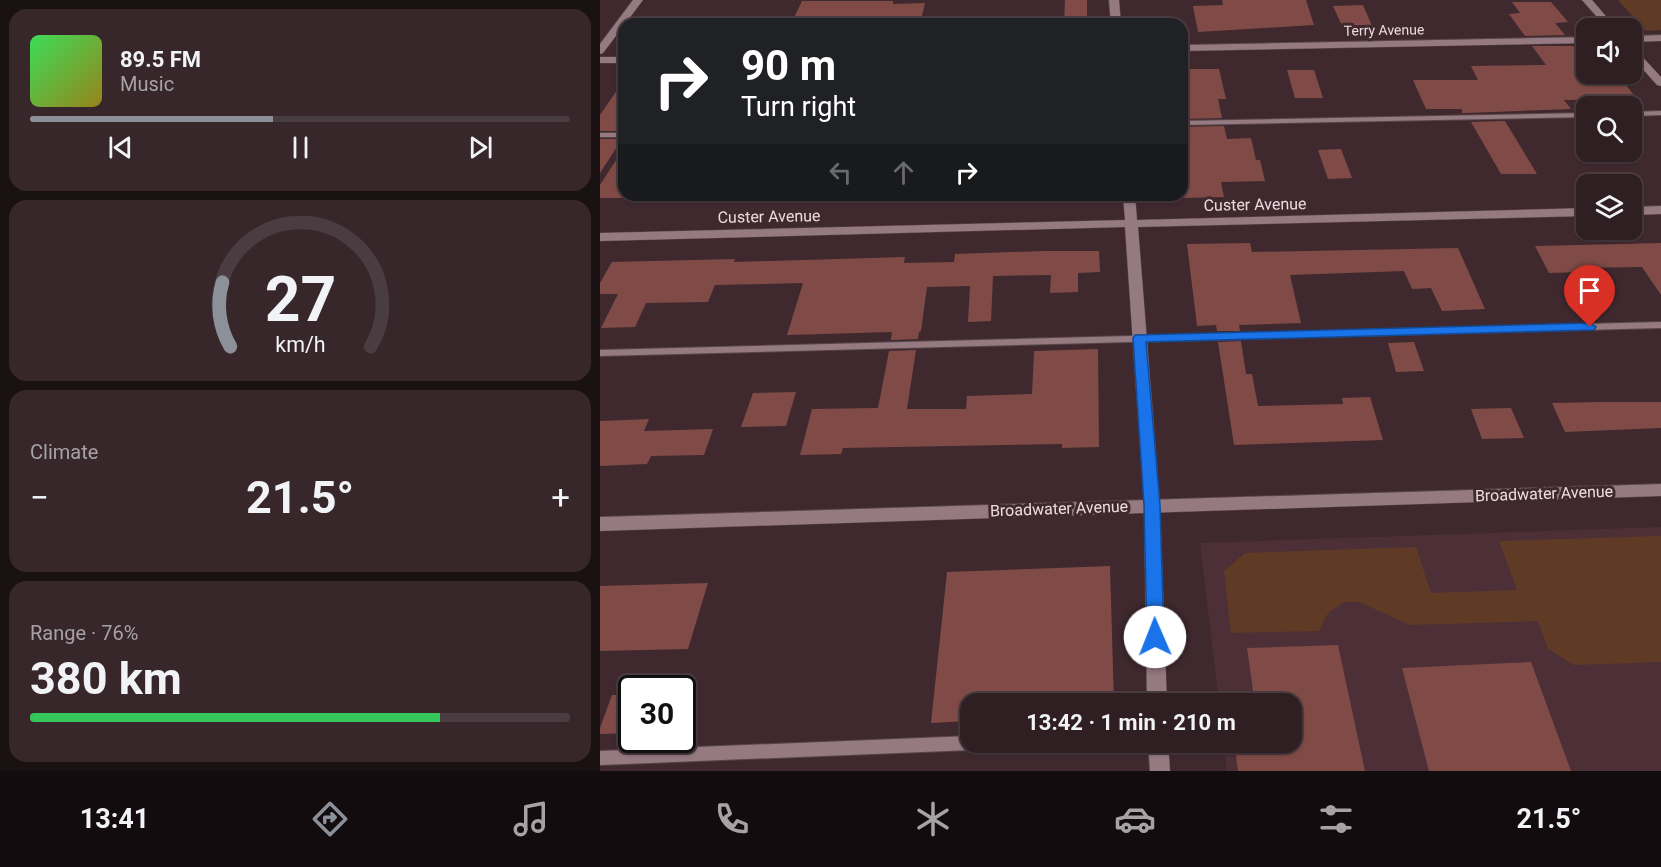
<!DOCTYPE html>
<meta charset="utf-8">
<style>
:root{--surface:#2f1f23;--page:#37272b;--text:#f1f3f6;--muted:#a7a2a6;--line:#4a3d41;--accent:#8c9099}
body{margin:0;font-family:Roboto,sans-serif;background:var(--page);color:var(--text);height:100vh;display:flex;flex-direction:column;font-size:22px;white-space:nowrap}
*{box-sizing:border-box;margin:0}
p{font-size:20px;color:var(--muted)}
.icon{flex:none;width:33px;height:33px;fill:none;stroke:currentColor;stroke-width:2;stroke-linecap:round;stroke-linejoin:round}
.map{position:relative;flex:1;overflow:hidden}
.side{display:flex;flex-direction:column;gap:9px;padding:9px;background:#1a1113;width:600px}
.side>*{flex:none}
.guide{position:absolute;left:18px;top:18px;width:570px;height:183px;border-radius:18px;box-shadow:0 2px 4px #0004,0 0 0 2px var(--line);background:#202124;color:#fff;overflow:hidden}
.tools{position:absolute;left:976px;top:18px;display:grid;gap:12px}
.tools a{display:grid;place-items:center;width:66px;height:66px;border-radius:12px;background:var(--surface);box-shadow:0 2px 4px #0004,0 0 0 2px var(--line);font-size:30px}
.speed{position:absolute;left:18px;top:675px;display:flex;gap:12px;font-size:30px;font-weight:700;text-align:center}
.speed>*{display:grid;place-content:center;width:78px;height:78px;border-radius:50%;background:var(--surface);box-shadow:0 2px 4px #0004,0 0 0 2px var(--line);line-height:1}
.speed .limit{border:3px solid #111;border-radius:9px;background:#fff;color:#111}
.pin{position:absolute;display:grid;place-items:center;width:51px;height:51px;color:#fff;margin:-62px -26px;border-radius:50% 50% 50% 0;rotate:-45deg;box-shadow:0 0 6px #0007}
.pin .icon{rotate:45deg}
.me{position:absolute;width:66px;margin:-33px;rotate:359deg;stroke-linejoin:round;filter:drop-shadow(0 0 4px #0008)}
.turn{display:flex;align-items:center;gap:21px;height:126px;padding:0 24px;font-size:27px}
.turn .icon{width:78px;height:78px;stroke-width:2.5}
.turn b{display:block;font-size:42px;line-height:51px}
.lanes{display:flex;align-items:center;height:57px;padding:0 24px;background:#0003;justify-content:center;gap:30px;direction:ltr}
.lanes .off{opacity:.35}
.big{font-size:45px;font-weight:700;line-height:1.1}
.side .tile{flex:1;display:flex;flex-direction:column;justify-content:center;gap:9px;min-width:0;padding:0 21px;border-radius:18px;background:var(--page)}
.side .dial{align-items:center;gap:0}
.dial svg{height:156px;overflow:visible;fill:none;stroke:var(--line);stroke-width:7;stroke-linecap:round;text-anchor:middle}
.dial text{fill:var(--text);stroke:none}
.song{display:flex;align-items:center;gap:18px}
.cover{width:72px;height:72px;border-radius:9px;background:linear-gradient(135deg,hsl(130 70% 55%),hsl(50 70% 35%))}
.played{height:6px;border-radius:3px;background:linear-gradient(90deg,var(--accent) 45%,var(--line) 45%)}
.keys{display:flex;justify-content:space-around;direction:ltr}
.heat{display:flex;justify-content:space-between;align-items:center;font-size:33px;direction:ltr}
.charge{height:9px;border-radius:4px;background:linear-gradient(90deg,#34c759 76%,var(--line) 0)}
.trip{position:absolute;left:360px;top:693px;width:342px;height:60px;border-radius:18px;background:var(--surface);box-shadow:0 2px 4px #0004,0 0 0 2px var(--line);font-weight:700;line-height:60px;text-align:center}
.dock{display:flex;height:96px;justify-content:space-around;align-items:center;background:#130c0e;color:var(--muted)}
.dock .icon{width:42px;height:42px}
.dock .active{color:var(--accent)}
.dock b{font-size:27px;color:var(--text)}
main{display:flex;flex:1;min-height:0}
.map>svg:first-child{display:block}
</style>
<main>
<section class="side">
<div class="tile">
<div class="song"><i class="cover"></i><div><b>89.5 FM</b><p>Music</p></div></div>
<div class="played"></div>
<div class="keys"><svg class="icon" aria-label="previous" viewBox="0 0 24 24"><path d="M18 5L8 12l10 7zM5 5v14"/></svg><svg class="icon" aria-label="pause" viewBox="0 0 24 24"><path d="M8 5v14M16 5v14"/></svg><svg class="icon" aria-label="next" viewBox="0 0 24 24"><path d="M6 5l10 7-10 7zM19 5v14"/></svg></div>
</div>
<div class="tile dial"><svg viewBox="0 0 100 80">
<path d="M14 69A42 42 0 1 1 86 69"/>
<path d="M14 69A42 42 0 0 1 10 36" stroke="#8c9099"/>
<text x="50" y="56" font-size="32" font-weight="700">27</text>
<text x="50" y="72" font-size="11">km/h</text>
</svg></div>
<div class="tile"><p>Climate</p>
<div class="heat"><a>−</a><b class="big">21.5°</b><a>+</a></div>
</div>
<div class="tile"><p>Range · 76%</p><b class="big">380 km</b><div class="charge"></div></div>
</section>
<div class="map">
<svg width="1061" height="771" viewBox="0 0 1061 771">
<rect width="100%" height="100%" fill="#3f292f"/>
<!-- built -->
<path fill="#4d2f38" d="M1061,527V771H627L623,743L692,742V704L619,703L600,543Z"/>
<!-- green -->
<g fill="#5f3b25">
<path d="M1018,0H1061V30L1046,31Z"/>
<path d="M1061,536V662L974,665L948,649L938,621L810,625L759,602H744L728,613L719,631L631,633L624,571L645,553L816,547L831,593L917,590L899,541Z"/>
</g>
<!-- building -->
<g fill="#804b46">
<path d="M465,0H487V24H464Z"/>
<path d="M622,0H706L714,25L598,32L593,6L623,5Z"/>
<path d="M202,1H293V4L325,3L320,24H191Z"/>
<path d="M912,2H951L968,22L955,23L965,35L925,36L909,14L920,13Z"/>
<path d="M763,5L773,28H743L733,6Z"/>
<path d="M932,46H973L987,64V74H995L997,76H1019L1037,99L964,100L971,109L867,113H862V109H826L813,80H878L871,66L946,65Z"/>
<path d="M582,69H619L626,99H618L622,118L582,119Z"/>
<path d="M687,70H714L723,98H695Z"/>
<path d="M24,80V131H0V115Z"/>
<path d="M905,121L937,174H901L871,122Z"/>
<path d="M624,126L627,139L651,138L656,160H660L665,181L621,182L624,197L582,198V127Z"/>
<path d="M0,139H22L0,173Z"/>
<path d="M24,148V198H0V185Z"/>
<path d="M741,149L752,178L728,179L718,150Z"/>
<path d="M650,243L652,252L858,248L885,309L842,311L831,288L812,289L804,271L690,275L701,323L639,325L640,331H617L616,325L597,326L587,244Z"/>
<path d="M1061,243V295L1042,267L978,268L981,272L949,273L935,246Z"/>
<path d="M443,251H499L500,272L478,273V292L450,293L451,275L393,276L391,321L368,322L370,286L327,287L321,331L319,332L318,339L291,340L292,332L187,335L203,283L115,285L108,302L46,303L35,327L1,328L18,294H0V283L12,262L135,259L134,262L305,257L304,263L354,262L355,254Z"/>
<path d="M641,341L646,374H652L658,406L743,404L742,398L770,397L783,440L634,445L618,342Z"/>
<path d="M814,342L824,371L796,372L788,343Z"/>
<path d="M498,349L499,447L462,448V444L243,448L241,454L200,455L212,409L278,408L289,351L316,350L307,409H366L367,396L432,394L434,351Z"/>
<path d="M196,392L186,426L141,427L153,393Z"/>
<path d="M1000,402H1061V428L965,432L952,403Z"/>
<path d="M911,408L924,438L882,439L871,409Z"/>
<path d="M49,419L44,431L113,429L104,455L51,456L47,464L0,466V421Z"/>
<path d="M510,566L514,704H370V721L331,723L347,572Z"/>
<path d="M108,583L88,649L0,651V586Z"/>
<path d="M738,645L765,771H638L634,742H692V704H655L647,648Z"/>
<path d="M931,662L971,771H829L802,668Z"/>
<path d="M12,695H32V733L0,734V728Z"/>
</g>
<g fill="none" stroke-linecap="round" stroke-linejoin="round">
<!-- lane casing -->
<g stroke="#59464b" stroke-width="2">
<g id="lane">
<path d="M1061,111V115L1032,116V112Z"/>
<path d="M987,113V117L582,125V121Z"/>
<rect x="0" y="133" width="24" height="4"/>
<path d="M1061,322V328L0,356V350Z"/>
<path d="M370,736V742H403L401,747L396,749L0,765V751Z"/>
</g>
</g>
<!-- street casing -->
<g stroke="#59464b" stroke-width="1">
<g id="street">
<path d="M33,0H43L3,53L0,54V44Z"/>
<path d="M509,0H519L521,24H511Z"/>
<path d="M1061,35V41L1032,42V36Z"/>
<path d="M987,37V43L582,51V45Z"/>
<rect x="0" y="57" width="24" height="6"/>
<path d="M523,195H535L537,220L987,208V216L538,227L560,505L567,704H547L544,505L525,227L0,241V233L525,220Z"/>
<path d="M1061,206V214L1032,215V207Z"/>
<path d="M548,742H568L570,771H550Z"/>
</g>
</g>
<!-- secondary casing -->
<g stroke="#59464b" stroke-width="1">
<g id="secondary">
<path d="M982,0H992L1016,28H1007Z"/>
<path d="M1032,48L1035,49L1061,77V86L1057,85L1032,57Z"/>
<path d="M1061,484V496L0,531V517Z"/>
</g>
</g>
<!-- lane -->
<use href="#lane" fill="#957a81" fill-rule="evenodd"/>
<!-- street -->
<use href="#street" fill="#957a81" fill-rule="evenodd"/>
<!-- secondary -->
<use href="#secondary" fill="#957a81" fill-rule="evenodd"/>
</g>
<!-- route -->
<path fill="#1a73e8" stroke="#114b97" stroke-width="1.5" d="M990,323L996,327L994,330L546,342L560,505L564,637L561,643L555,645L549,643L547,637L544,505L533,338L535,335Z"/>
<g text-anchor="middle" stroke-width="6" stroke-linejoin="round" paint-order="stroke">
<!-- far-street labels -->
<g font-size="14" fill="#ecdce0" stroke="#3f292f">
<text transform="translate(784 30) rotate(-1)" y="5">Terry Avenue</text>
</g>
<!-- street labels -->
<g font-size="16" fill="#ecdce0" stroke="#3f292f">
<text transform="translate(655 204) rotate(-1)" y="6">Custer Avenue</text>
<text transform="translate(169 216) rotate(-1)" y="6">Custer Avenue</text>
<text transform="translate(944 493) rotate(-2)" y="6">Broadwater Avenue</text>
<text transform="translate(459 508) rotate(-2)" y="6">Broadwater Avenue</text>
</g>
</g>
</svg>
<div class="tools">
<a><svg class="icon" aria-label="sound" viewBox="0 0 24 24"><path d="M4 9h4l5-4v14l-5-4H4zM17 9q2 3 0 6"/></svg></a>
<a><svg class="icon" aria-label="search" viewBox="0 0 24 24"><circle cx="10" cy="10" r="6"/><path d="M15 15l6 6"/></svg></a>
<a><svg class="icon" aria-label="layers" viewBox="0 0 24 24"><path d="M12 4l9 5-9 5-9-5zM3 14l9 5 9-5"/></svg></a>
</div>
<div class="speed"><div class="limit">30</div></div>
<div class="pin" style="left:990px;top:327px;background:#d93025"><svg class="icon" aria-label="arrive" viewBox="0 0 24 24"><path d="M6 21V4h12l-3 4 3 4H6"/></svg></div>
<svg class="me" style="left:555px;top:637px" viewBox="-20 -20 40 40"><circle r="19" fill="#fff"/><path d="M0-13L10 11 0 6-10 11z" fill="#1a73e8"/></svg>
<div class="trip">13:42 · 1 min · 210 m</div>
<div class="guide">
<div class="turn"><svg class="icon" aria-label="right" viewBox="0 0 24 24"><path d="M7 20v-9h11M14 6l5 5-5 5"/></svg><div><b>90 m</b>Turn right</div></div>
<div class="lanes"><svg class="icon off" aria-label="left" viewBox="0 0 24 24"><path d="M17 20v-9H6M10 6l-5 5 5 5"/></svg><svg class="icon off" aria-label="ahead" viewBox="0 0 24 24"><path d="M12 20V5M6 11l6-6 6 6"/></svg><svg class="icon" aria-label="right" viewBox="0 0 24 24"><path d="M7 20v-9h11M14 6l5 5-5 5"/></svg></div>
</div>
</div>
</main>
<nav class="dock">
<b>13:41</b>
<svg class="icon active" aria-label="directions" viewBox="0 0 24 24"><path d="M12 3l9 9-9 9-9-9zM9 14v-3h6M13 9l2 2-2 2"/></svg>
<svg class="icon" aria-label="music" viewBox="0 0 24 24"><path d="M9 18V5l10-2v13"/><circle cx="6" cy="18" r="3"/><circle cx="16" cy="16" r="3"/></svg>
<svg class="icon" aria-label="phone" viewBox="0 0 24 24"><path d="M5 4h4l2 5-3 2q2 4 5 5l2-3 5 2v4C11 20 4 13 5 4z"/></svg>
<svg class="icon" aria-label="climate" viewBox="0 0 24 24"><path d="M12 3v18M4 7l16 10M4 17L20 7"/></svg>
<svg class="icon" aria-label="car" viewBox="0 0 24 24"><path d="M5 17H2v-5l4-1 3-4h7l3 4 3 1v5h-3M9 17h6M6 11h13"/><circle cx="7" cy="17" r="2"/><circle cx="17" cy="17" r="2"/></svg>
<svg class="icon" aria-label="filters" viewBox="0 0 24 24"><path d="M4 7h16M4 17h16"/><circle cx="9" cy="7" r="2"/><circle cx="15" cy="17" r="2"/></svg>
<b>21.5°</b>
</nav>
